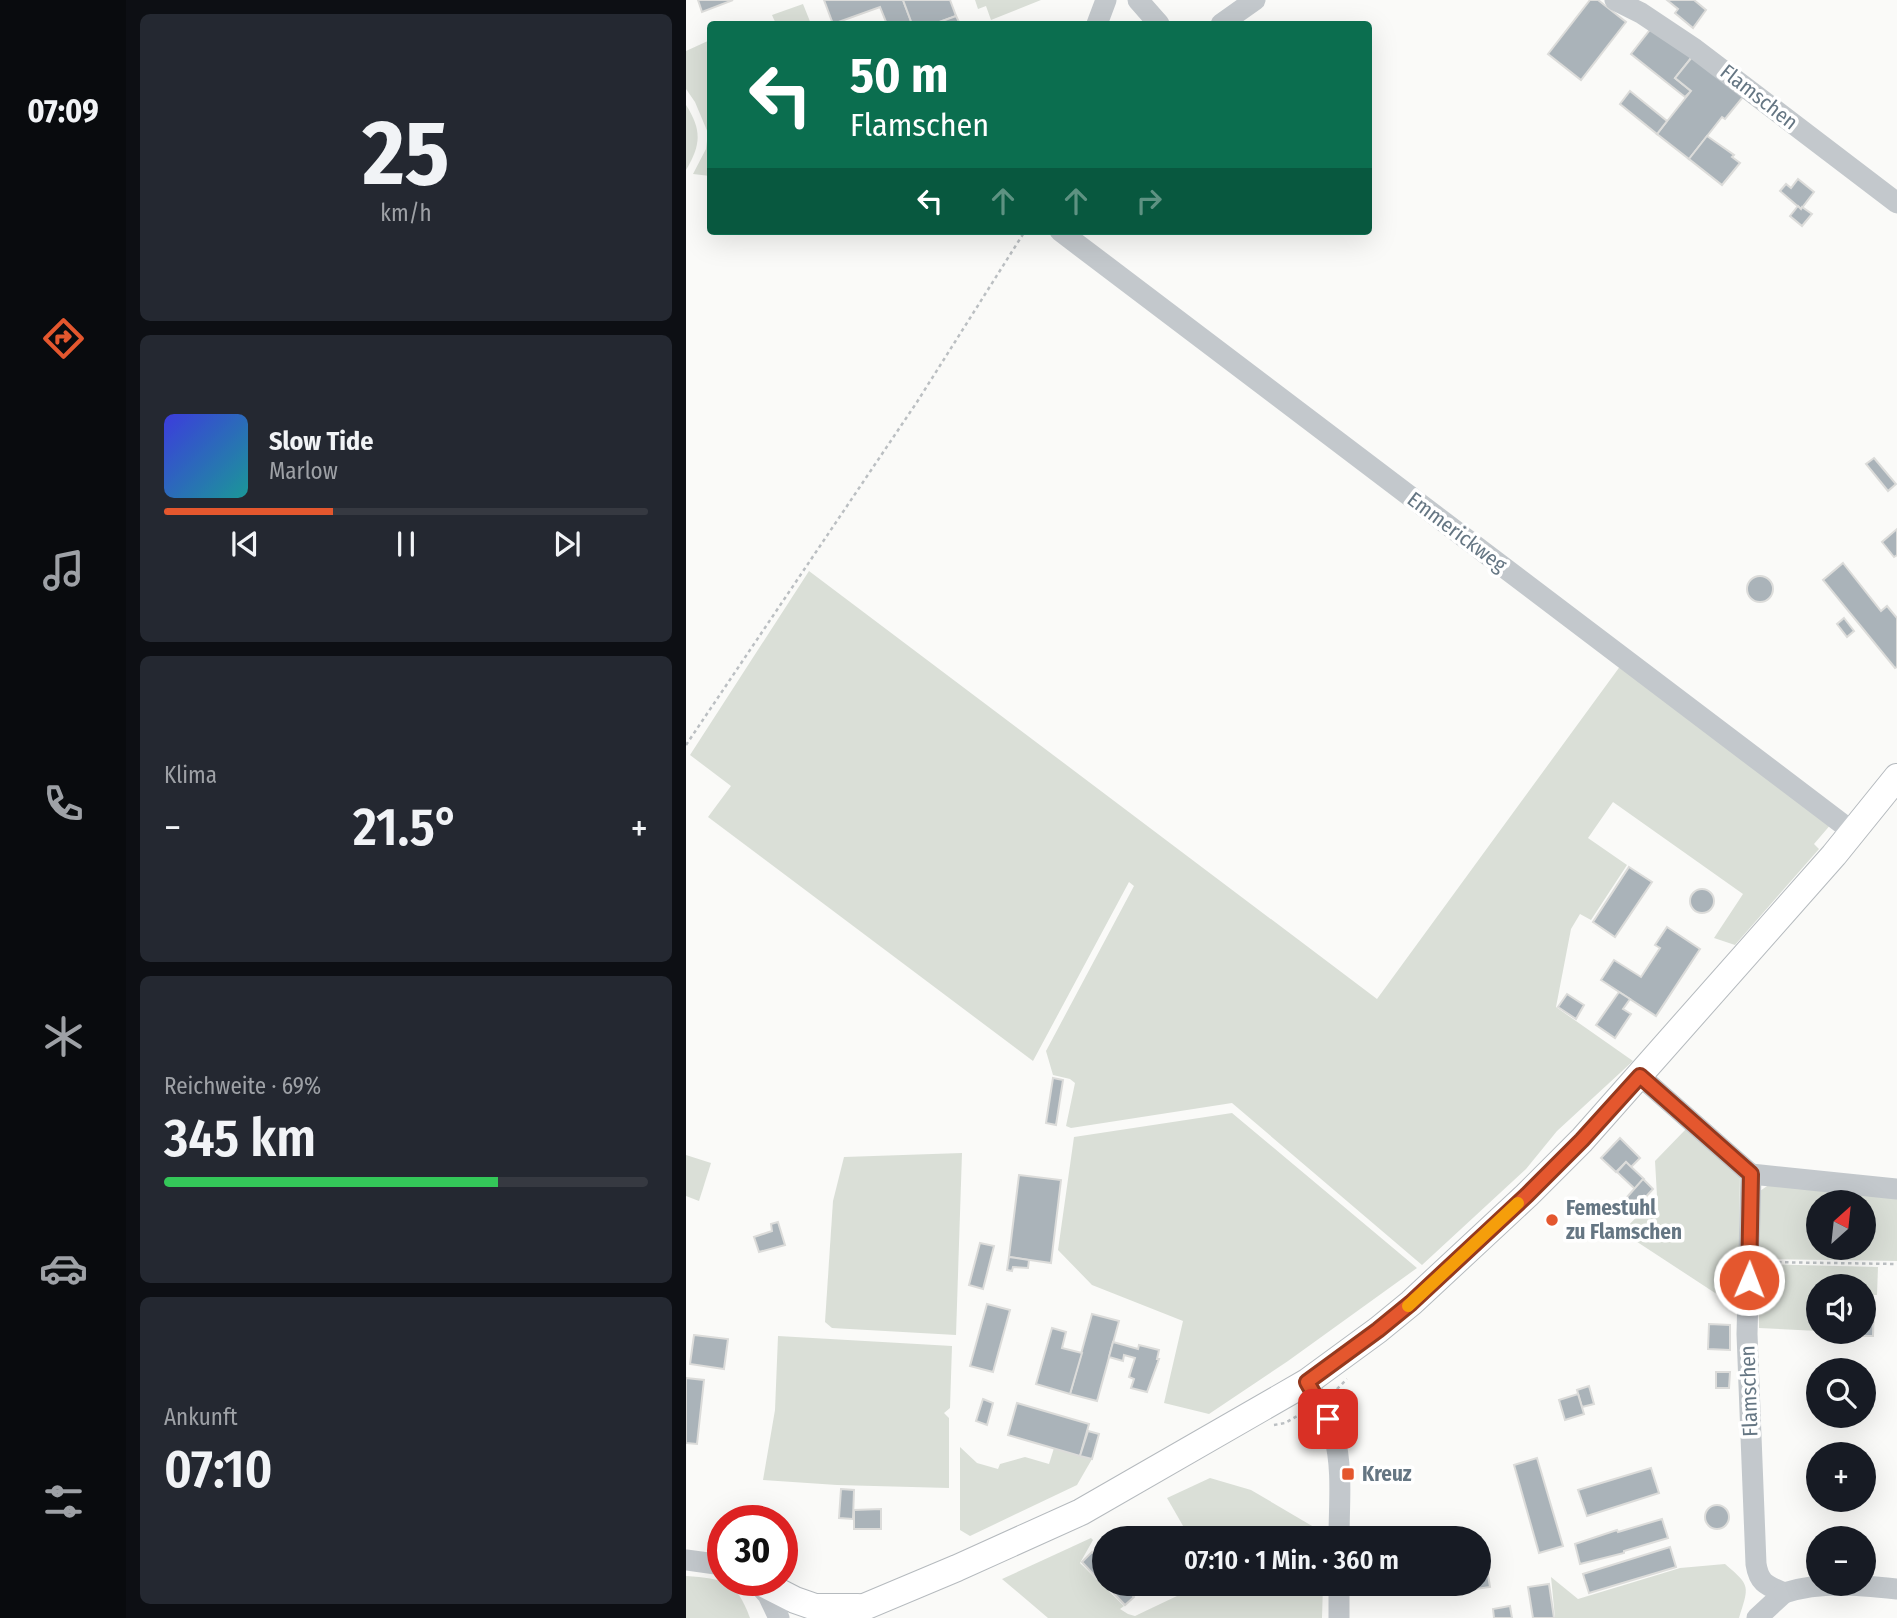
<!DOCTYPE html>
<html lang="de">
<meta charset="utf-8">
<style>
:root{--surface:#171b24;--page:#242831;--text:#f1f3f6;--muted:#9ea1a6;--line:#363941;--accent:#e4572e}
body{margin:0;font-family:"Fira Sans Condensed",sans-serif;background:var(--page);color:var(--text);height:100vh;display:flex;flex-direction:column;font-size:26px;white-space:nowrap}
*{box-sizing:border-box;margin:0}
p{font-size:23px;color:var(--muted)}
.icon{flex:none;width:38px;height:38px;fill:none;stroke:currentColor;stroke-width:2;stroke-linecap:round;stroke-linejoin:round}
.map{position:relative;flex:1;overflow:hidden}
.sheet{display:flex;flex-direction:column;gap:14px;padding:14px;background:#0d0f14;width:560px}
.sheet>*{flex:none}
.banner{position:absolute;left:21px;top:21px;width:665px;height:214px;border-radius:7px;box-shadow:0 7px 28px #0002;background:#0b6e4f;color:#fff;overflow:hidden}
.needle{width:46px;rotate:27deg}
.controls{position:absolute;left:1120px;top:1190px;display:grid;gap:14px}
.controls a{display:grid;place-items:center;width:70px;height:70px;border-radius:50%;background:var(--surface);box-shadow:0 7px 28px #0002;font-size:35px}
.speed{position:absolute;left:21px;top:1505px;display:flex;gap:14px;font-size:35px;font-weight:700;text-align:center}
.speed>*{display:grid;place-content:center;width:91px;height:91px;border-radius:50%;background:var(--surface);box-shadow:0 7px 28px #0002;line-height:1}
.speed .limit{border:10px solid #d22;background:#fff;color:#111}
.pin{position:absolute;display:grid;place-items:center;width:60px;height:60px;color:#fff;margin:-30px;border-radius:14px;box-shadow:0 4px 10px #0006}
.me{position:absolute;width:77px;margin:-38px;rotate:1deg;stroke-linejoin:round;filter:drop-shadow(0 0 5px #0008)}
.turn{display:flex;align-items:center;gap:24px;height:147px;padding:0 28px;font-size:32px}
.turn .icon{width:91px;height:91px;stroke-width:2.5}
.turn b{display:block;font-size:49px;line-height:60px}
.lanes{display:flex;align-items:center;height:66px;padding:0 28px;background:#0003;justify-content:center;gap:35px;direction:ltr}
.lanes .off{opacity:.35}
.big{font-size:52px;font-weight:600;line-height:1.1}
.sheet .tile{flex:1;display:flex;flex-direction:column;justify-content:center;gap:10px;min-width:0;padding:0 24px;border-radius:10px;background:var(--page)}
.sheet .dial{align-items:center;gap:0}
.dial b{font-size:91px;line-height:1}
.song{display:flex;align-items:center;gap:21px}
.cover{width:84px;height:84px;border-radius:10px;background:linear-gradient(135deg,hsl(240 70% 55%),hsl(180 70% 35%))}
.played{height:7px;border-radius:4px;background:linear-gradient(90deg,var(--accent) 35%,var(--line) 35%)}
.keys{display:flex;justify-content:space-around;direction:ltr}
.heat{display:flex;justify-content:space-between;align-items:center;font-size:38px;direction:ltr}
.charge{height:10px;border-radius:5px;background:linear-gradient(90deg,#34c759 69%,var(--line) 0)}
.trip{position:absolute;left:406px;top:1526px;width:399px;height:70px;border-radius:35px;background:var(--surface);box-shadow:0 7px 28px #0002;font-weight:600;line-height:70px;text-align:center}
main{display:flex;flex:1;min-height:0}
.menu{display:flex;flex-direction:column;width:126px;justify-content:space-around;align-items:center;background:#090b0e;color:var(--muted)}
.menu .icon{width:49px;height:49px}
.menu .current{color:var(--accent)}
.menu b{font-size:32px;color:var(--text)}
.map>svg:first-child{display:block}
</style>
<main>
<nav class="menu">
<b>07:09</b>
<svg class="icon current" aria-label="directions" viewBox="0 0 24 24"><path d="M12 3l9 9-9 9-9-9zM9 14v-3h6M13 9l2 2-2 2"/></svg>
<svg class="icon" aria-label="music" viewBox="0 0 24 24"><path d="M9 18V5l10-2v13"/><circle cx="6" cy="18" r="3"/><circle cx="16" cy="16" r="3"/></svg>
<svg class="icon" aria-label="phone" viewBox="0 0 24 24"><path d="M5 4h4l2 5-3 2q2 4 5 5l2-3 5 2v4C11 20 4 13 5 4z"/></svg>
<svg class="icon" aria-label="climate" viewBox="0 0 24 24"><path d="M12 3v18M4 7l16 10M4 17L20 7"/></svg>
<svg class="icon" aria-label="car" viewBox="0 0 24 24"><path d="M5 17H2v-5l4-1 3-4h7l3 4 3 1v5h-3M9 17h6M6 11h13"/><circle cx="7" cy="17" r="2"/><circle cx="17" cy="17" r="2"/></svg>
<svg class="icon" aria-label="filters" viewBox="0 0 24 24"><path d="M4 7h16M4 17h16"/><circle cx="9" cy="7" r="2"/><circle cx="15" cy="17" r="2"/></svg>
</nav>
<section class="sheet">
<div class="tile dial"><b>25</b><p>km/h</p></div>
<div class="tile">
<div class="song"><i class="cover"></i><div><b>Slow Tide</b><p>Marlow</p></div></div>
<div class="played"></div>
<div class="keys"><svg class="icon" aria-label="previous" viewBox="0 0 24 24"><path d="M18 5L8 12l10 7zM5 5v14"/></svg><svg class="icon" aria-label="pause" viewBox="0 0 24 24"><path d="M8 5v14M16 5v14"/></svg><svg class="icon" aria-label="next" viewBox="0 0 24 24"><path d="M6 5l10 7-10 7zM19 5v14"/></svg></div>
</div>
<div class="tile"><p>Klima</p>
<div class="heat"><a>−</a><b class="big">21.5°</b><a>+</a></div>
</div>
<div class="tile"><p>Reichweite · 69%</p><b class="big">345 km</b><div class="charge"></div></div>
<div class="tile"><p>Ankunft</p><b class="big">07:10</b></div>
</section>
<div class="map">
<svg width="1211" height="1618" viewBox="0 0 1211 1618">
<rect width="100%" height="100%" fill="#fafaf8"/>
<!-- green -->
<g fill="#dadfd7" fill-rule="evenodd">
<path d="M289,0H355L305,20L300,6L292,9Z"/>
<path d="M117,4L125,24H90L86,15Z"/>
<path d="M24,40V176L7,174L20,149L22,133L9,102L0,89V51Z"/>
<path d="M0,105C16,130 15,145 0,170Z"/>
<path d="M123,571L691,999L935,665L1146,823L1128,844L1133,849L1049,945L1028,938L1057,894L927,802L902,838L941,865L905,920L894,914L885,929L870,1007L947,1061L871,1131L840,1169L736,1265L546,1103L385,1128L380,1126L389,1083L384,1079L367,1075L360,1051L448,886L443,882L347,1061L22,817L45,786L4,755Z"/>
<path d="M546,1113L731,1268L602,1361L523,1414L478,1403L497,1321L406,1285L372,1250L388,1137Z"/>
<path d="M1001,1128L1054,1174L1052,1308L936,1232L971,1196L969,1161Z"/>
<path d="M276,1153L270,1335L146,1328L139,1322L147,1201L158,1157Z"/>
<path d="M0,1155L25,1163L13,1201L0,1196Z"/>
<path d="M1084,1184L1211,1195V1261L1074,1259V1191ZM1132,1202H1178V1248H1132Z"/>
<path d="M1073,1264L1192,1267L1191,1295H1178V1286H1132V1331L1073,1328Z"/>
<path d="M92,1336L266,1346L264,1408L258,1413L263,1418V1488L151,1485L77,1480L89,1410Z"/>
<path d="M274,1447L291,1463L312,1469L314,1464L339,1457L363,1464L368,1448L406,1459L391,1485L284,1536L274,1530Z"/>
<path d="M524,1478L565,1490L638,1533V1538H504L481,1498Z"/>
<path d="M405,1538L407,1540L394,1563L438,1606L434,1609L442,1614L449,1616L491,1596L498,1584H637L636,1618H362L316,1579Z"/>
<path d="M1039,1564C1065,1586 1063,1586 1053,1618H869L865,1577L892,1599L994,1568Z"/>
<path d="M0,1576C38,1579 50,1580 64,1618H0Z"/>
</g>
<!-- building -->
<g fill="#aab3b9" stroke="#dcdcda" stroke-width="2">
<path d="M12,0H47L16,12Z"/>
<path d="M138,0H217L226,24H194L200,22L194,7L147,24Z"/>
<path d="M217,0H264L270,16L248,24H226Z"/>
<path d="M904,0H912L940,22L895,80L862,54Z"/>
<path d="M981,0H1008L1020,10L1007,28L989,13L992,9Z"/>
<path d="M270,16L274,24H248Z"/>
<path d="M967,26L1006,57L989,78L1005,91L999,97L945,54Z"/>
<path d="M1006,57L1057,97L1039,119L1036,117L1003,159L971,134L1005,91L989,78Z"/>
<path d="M944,91L981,121L971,134L934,104Z"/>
<path d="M1021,136L1048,155L1046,157L1054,163L1036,185L1003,159Z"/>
<path d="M1112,179L1128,192L1115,209L1094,191L1100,184L1105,188Z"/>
<path d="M1112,206L1115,209L1116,207L1126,214L1116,226L1104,216Z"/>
<path d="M1188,458L1210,484L1202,491L1180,464Z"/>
<path d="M1211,529V555L1208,557L1196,542Z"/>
<path d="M1157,563L1195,611L1201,606L1211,618V667L1209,668L1137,580Z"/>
<circle cx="1074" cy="589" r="13"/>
<path d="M1158,618L1168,631L1161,637L1151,624Z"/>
<path d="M943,867L966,882L929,937L907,922Z"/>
<circle cx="1016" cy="901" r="12"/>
<path d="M981,927L1014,949L970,1016L915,980L928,960L955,977L974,948L969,945Z"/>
<path d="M933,992L944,999L937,1009L945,1014L929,1038L910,1025Z"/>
<path d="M881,994L898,1005L890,1019L872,1007Z"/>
<path d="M367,1078L377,1080L370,1125L360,1123Z"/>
<path d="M934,1138L954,1158L945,1167L940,1162L930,1172L915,1158Z"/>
<path d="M940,1162L958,1179L949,1189L931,1172Z"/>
<path d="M333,1175L375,1180L365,1263L323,1257Z"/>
<path d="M957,1179L967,1189L944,1214L934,1205Z"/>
<path d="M92,1222L99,1245L73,1252L68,1237L86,1231L85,1224Z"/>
<path d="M294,1243L308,1246L297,1289L283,1285Z"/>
<path d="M323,1257L343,1260L342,1268L327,1267L326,1271L321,1270Z"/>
<path d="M301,1304L324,1310L307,1372L284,1366Z"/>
<path d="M1178,1304L1188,1305L1187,1336H1173V1332H1178Z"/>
<path d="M406,1314L433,1321L411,1401L384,1394Z"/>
<path d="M1023,1324L1044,1325V1350L1022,1349Z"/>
<path d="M366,1328L380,1332L376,1348L396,1353L384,1394L350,1384Z"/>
<path d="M8,1335L42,1339L38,1369L4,1364Z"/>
<path d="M427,1342L452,1349L453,1345L473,1350L471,1359H473L461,1392L445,1388L448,1379L443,1377L449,1358L438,1355L437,1361L423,1357Z"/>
<path d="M1030,1372H1044L1043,1388H1030Z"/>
<path d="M0,1378L18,1380L11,1444L0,1443Z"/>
<path d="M903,1386L908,1404L896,1407L891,1390Z"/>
<path d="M892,1394L898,1414L879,1420L873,1400Z"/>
<path d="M297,1399L307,1403L301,1425L290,1421Z"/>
<path d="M331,1403L403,1424L394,1456L322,1435Z"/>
<path d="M402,1431L413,1434L406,1459L394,1456Z"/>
<path d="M851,1458L877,1546L853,1553L828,1465Z"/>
<path d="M965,1468L973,1493L901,1516L892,1490Z"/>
<path d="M155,1489L168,1490L167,1519L153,1518Z"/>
<circle cx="1031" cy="1517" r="12"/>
<path d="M195,1509V1529H168V1510Z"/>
<path d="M976,1519L982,1538L938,1551V1553L894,1564L889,1544L931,1530L932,1532Z"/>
<path d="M984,1547L990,1567L903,1593L897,1574Z"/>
<path d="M406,1552L418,1565V1569L410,1577L396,1562Z"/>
<path d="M801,1568L804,1587L769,1592L767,1584H793V1569Z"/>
<path d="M419,1584H436L448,1597L439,1605Z"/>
<path d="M863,1584L868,1618H847L842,1587Z"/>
<path d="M824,1606L826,1618H808L807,1609Z"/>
</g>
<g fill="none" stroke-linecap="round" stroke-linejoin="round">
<!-- major casing -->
<g stroke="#b5babe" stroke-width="28">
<g id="major">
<path d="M70,1580L109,1600L129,1607H172"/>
<path d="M152,1618L271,1568L395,1512L621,1382L692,1330L725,1303L841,1195L896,1140L1148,855L1211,777"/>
</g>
</g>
<!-- path -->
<g stroke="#bbbfc2" stroke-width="2.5" stroke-dasharray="3.5 3.5" stroke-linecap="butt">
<path d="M0,745L231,402L339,231"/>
<path d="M1078,1262L1211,1264"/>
<path d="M646,1394L661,1379"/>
<path d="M588,1425L599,1423L620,1411"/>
</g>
<!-- minor -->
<g stroke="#c3c8cc" stroke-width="21">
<path d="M452,0L473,24"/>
<path d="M929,0L955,13L1009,49L1211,203"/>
<path d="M411,24L420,0"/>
<path d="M535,24L569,0"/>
<path d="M374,231L1167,832"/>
<path d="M954,1076L1065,1174L1061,1334L1070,1564C1073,1583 1080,1585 1098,1593L1071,1618"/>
<path d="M1065,1174L1211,1189"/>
<path d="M621,1382C630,1399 643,1416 648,1435C657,1468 653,1505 653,1538"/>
<path d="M0,1560L37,1565"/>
<path d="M70,1582L82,1595L93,1618"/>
<path d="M1098,1593C1135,1581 1173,1585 1211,1589"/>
<path d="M653,1618V1584"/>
</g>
<!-- major -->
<use href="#major" stroke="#fff" stroke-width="26"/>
</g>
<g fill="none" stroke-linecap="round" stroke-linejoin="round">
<!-- route casing -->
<g stroke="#94391e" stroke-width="18">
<path id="route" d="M642,1419L621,1382L692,1330L725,1303L841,1195L896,1140L954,1076L1065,1174L1063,1280"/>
</g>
<!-- route -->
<use href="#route" stroke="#e4572e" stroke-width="12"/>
<!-- slow -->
<path stroke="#f59e0b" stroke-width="12" d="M722,1306L832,1203"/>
</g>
<!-- markers -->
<g fill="#e4572e" stroke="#fff" stroke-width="2.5">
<circle cx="866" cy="1220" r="7"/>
<rect x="655" y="1467" width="14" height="14" rx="3.5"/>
</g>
<g text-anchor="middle" stroke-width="7" stroke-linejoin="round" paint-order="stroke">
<!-- street labels -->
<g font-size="21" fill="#657683" stroke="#fff">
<text transform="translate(1073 97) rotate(38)" y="7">Flamschen</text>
<text transform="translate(771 532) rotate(37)" y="7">Emmerickweg</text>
<text transform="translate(1063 1391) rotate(-92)" y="7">Flamschen</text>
</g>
<!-- poi labels -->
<g font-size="21" font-weight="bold" fill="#657683" stroke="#fff" text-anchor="start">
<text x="880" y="1215">Femestuhl<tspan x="880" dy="24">zu Flamschen</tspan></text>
<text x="676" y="1481">Kreuz</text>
</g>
</g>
</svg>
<div class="controls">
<a><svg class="needle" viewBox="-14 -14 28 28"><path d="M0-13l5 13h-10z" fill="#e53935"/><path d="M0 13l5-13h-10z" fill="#9ea1a6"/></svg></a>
<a><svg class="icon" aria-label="sound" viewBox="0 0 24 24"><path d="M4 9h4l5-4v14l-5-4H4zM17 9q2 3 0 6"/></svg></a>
<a><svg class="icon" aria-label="search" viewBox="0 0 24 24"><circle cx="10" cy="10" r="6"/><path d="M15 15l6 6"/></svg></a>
<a>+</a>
<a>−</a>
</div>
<div class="speed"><div class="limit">30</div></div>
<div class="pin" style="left:642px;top:1419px;background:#d93025"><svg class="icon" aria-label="arrive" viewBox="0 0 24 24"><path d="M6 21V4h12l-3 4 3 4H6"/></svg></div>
<svg class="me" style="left:1063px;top:1280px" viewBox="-20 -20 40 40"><circle r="17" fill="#e4572e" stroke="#fff" stroke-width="3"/><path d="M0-11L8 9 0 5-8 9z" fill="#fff"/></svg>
<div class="trip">07:10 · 1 Min. · 360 m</div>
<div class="banner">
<div class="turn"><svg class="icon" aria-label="left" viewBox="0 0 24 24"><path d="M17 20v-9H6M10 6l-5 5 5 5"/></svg><div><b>50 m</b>Flamschen</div></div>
<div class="lanes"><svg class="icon" aria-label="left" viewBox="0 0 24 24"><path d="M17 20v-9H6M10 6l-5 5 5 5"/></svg><svg class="icon off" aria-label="ahead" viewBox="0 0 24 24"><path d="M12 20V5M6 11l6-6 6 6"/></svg><svg class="icon off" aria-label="ahead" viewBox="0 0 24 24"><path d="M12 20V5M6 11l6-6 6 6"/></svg><svg class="icon off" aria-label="right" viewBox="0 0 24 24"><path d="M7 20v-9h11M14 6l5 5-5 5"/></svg></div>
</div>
</div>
</main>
